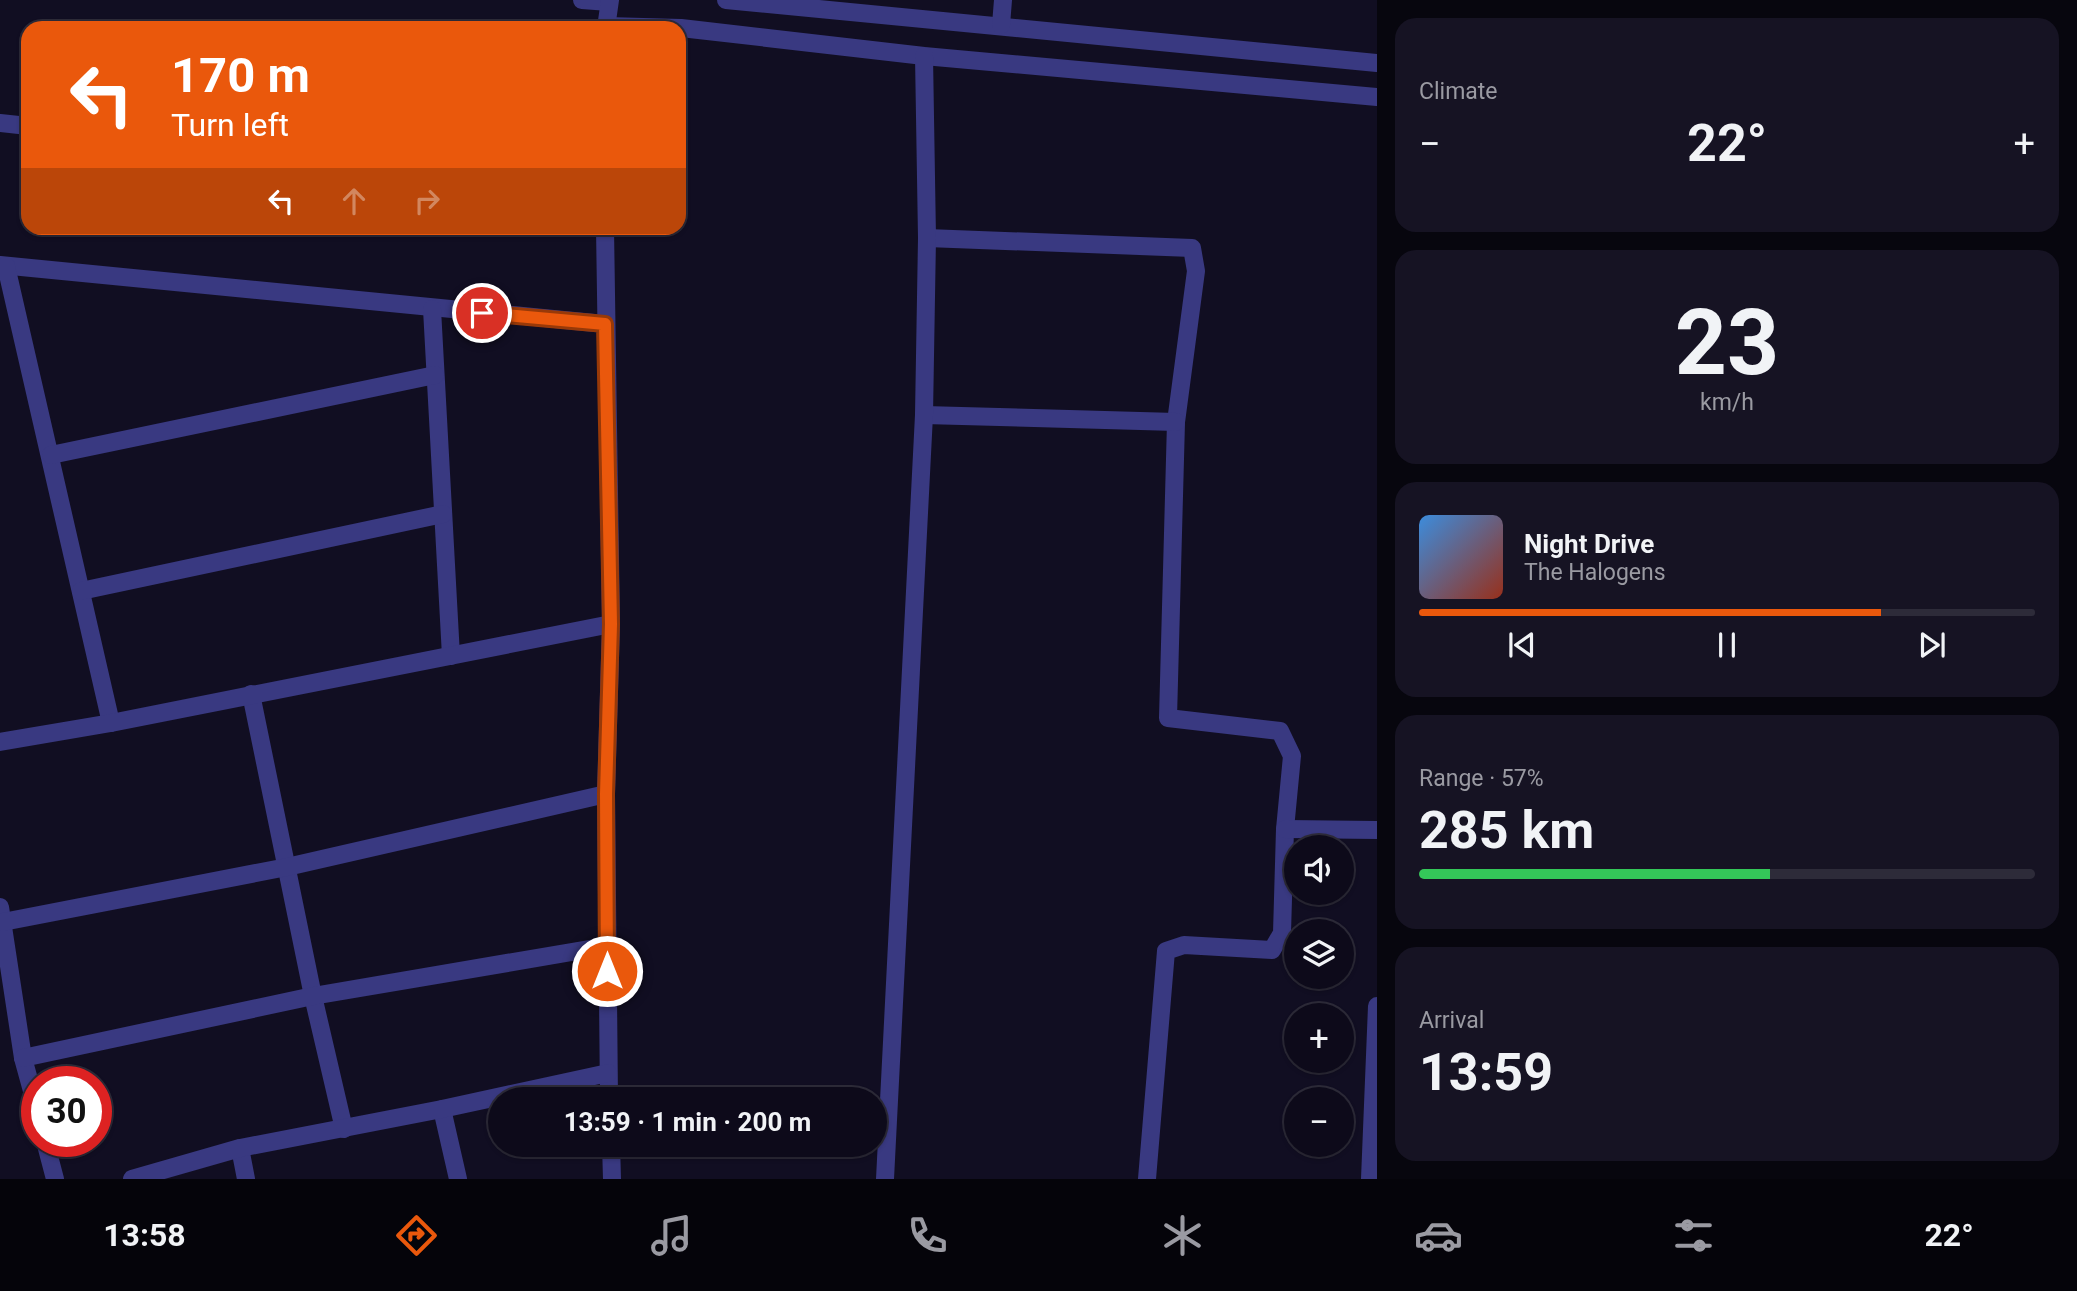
<!DOCTYPE html>
<meta charset="utf-8">
<style>
:root{--surface:#0d0a1a;--page:#161323;--text:#f1f3f6;--muted:#9a9aa2;--line:#2d2b39;--accent:#ea580c}
body{margin:0;font-family:Roboto,sans-serif;background:var(--page);color:var(--text);height:100vh;display:flex;flex-direction:column;font-size:26px;white-space:nowrap}
*{box-sizing:border-box;margin:0}
p{font-size:23px;color:var(--muted)}
.icon{flex:none;width:38px;height:38px;fill:none;stroke:currentColor;stroke-width:2;stroke-linecap:round;stroke-linejoin:round}
.map{position:relative;flex:1;overflow:hidden}
.panel{display:flex;flex-direction:column;gap:18px;padding:18px;background:#07060e;width:700px}
.panel>*{flex:none}
.banner{position:absolute;left:21px;top:21px;width:665px;height:214px;border-radius:21px;box-shadow:0 2px 5px #0004,0 0 0 2px var(--line);background:#ea580c;color:#fff;overflow:hidden}
.tools{position:absolute;left:1284px;top:835px;display:grid;gap:14px}
.tools a{display:grid;place-items:center;width:70px;height:70px;border-radius:50%;background:var(--surface);box-shadow:0 2px 5px #0004,0 0 0 2px var(--line);font-size:35px}
.speed{position:absolute;left:21px;top:1066px;display:flex;gap:14px;font-size:35px;font-weight:700;text-align:center}
.speed>*{display:grid;place-content:center;width:91px;height:91px;border-radius:50%;background:var(--surface);box-shadow:0 2px 5px #0004,0 0 0 2px var(--line);line-height:1}
.speed .limit{border:10px solid #d22;background:#fff;color:#111}
.pin{position:absolute;display:grid;place-items:center;width:60px;height:60px;color:#fff;margin:-30px;border:4px solid #fff;border-radius:50%;box-shadow:0 2px 7px #0007}
.me{position:absolute;width:77px;margin:-38px;rotate:0deg;stroke-linejoin:round;filter:drop-shadow(0 0 5px #0008)}
.turn{display:flex;align-items:center;gap:24px;height:147px;padding:0 35px;font-size:32px}
.turn .icon{width:91px;height:91px;stroke-width:2.5}
.turn b{display:block;font-size:49px;line-height:60px}
.lanes{display:flex;align-items:center;height:66px;padding:0 35px;background:#0003;justify-content:center;gap:35px;direction:ltr}
.lanes .off{opacity:.35}
.big{font-size:52px;font-weight:700;line-height:1.1}
.panel .card{flex:1;display:flex;flex-direction:column;justify-content:center;gap:10px;min-width:0;padding:0 24px;border-radius:21px;background:var(--page)}
.panel .dial{align-items:center;gap:0}
.dial b{font-size:91px;line-height:1}
.song{display:flex;align-items:center;gap:21px}
.cover{width:84px;height:84px;border-radius:10px;background:linear-gradient(135deg,hsl(210 70% 55%),hsl(10 70% 35%))}
.played{height:7px;border-radius:4px;background:linear-gradient(90deg,var(--accent) 75%,var(--line) 75%)}
.keys{display:flex;justify-content:space-around;direction:ltr}
.heat{display:flex;justify-content:space-between;align-items:center;font-size:38px;direction:ltr}
.charge{height:10px;border-radius:5px;background:linear-gradient(90deg,#34c759 57%,var(--line) 0)}
.trip{position:absolute;left:488px;top:1087px;width:399px;height:70px;border-radius:35px;background:var(--surface);box-shadow:0 2px 5px #0004,0 0 0 2px var(--line);font-weight:700;line-height:70px;text-align:center}
.dock{display:flex;height:112px;justify-content:space-around;align-items:center;background:#05040a;color:var(--muted)}
.dock .icon{width:49px;height:49px}
.dock .on{color:var(--accent)}
.dock b{font-size:32px;color:var(--text)}
main{display:flex;flex:1;min-height:0}
.map>svg:first-child{display:block}
</style>
<main>
<div class="map">
<svg width="1377" height="1179" viewBox="0 0 1377 1179">
<rect width="100%" height="100%" fill="#110e22"/>
<g fill="none" stroke-linecap="round" stroke-linejoin="round">
<!-- minor -->
<g stroke="#393981" stroke-width="18">
<path d="M582,0L609,2"/>
<path d="M726,0L1377,63"/>
<path d="M1001,25L1003,0"/>
<path d="M606,26L681,28L924,56L1377,97"/>
<path d="M606,28L610,0"/>
<path d="M0,123L28,126"/>
<path d="M605,228L611,624L606,794L609,1099"/>
<path d="M927,238L1192,248L1196,271L1176,422L1168,718L1280,731L1292,756L1285,829L1282,933L1272,950L1184,945L1166,951L1147,1179"/>
<path d="M0,265L605,324"/>
<path d="M6,266L111,723"/>
<path d="M432,309L451,656"/>
<path d="M924,415L1176,422"/>
<path d="M51,455L435,375"/>
<path d="M81,591L443,514"/>
<path d="M251,694L313,996L344,1129"/>
<path d="M0,742L111,723L611,624"/>
<path d="M1285,829L1377,830"/>
<path d="M0,907L23,1058L37,1109"/>
<path d="M3,922L287,867L606,794"/>
<path d="M23,1058L313,996L607,946"/>
<path d="M442,1109L458,1179"/>
<path d="M45,1141L55,1179"/>
<path d="M611,1144L612,1179"/>
<path d="M240,1148L246,1179"/>
<path d="M132,1179L240,1148L442,1109L608,1073"/>
<path d="M885,1179L924,415L927,238L924,56"/>
<path d="M1370,1179L1377,1006"/>
</g>
</g>
<g fill="none" stroke-linecap="round" stroke-linejoin="round">
<!-- route casing -->
<g stroke="#983908" stroke-width="18">
<path id="route" d="M482,313L605,324L611,624L606,794L607,971"/>
</g>
<!-- route -->
<use href="#route" stroke="#ea580c" stroke-width="12"/>
</g>
</svg>
<div class="tools">
<a><svg class="icon" aria-label="sound" viewBox="0 0 24 24"><path d="M4 9h4l5-4v14l-5-4H4zM17 9q2 3 0 6"/></svg></a>
<a><svg class="icon" aria-label="layers" viewBox="0 0 24 24"><path d="M12 4l9 5-9 5-9-5zM3 14l9 5 9-5"/></svg></a>
<a>+</a>
<a>−</a>
</div>
<div class="speed"><div class="limit">30</div></div>
<div class="pin" style="left:482px;top:313px;background:#d93025"><svg class="icon" aria-label="arrive" viewBox="0 0 24 24"><path d="M6 21V4h12l-3 4 3 4H6"/></svg></div>
<svg class="me" style="left:607px;top:971px" viewBox="-20 -20 40 40"><circle r="17" fill="#ea580c" stroke="#fff" stroke-width="3"/><path d="M0-11L8 9 0 5-8 9z" fill="#fff"/></svg>
<div class="trip">13:59 · 1 min · 200 m</div>
<div class="banner">
<div class="turn"><svg class="icon" aria-label="left" viewBox="0 0 24 24"><path d="M17 20v-9H6M10 6l-5 5 5 5"/></svg><div><b>170 m</b>Turn left</div></div>
<div class="lanes"><svg class="icon" aria-label="left" viewBox="0 0 24 24"><path d="M17 20v-9H6M10 6l-5 5 5 5"/></svg><svg class="icon off" aria-label="ahead" viewBox="0 0 24 24"><path d="M12 20V5M6 11l6-6 6 6"/></svg><svg class="icon off" aria-label="right" viewBox="0 0 24 24"><path d="M7 20v-9h11M14 6l5 5-5 5"/></svg></div>
</div>
</div>
<section class="panel">
<div class="card"><p>Climate</p>
<div class="heat"><a>−</a><b class="big">22°</b><a>+</a></div>
</div>
<div class="card dial"><b>23</b><p>km/h</p></div>
<div class="card">
<div class="song"><i class="cover"></i><div><b>Night Drive</b><p>The Halogens</p></div></div>
<div class="played"></div>
<div class="keys"><svg class="icon" aria-label="previous" viewBox="0 0 24 24"><path d="M18 5L8 12l10 7zM5 5v14"/></svg><svg class="icon" aria-label="pause" viewBox="0 0 24 24"><path d="M8 5v14M16 5v14"/></svg><svg class="icon" aria-label="next" viewBox="0 0 24 24"><path d="M6 5l10 7-10 7zM19 5v14"/></svg></div>
</div>
<div class="card"><p>Range · 57%</p><b class="big">285 km</b><div class="charge"></div></div>
<div class="card"><p>Arrival</p><b class="big">13:59</b></div>
</section>
</main>
<nav class="dock">
<b>13:58</b>
<svg class="icon on" aria-label="directions" viewBox="0 0 24 24"><path d="M12 3l9 9-9 9-9-9zM9 14v-3h6M13 9l2 2-2 2"/></svg>
<svg class="icon" aria-label="music" viewBox="0 0 24 24"><path d="M9 18V5l10-2v13"/><circle cx="6" cy="18" r="3"/><circle cx="16" cy="16" r="3"/></svg>
<svg class="icon" aria-label="phone" viewBox="0 0 24 24"><path d="M5 4h4l2 5-3 2q2 4 5 5l2-3 5 2v4C11 20 4 13 5 4z"/></svg>
<svg class="icon" aria-label="climate" viewBox="0 0 24 24"><path d="M12 3v18M4 7l16 10M4 17L20 7"/></svg>
<svg class="icon" aria-label="car" viewBox="0 0 24 24"><path d="M5 17H2v-5l4-1 3-4h7l3 4 3 1v5h-3M9 17h6M6 11h13"/><circle cx="7" cy="17" r="2"/><circle cx="17" cy="17" r="2"/></svg>
<svg class="icon" aria-label="filters" viewBox="0 0 24 24"><path d="M4 7h16M4 17h16"/><circle cx="9" cy="7" r="2"/><circle cx="15" cy="17" r="2"/></svg>
<b>22°</b>
</nav>
